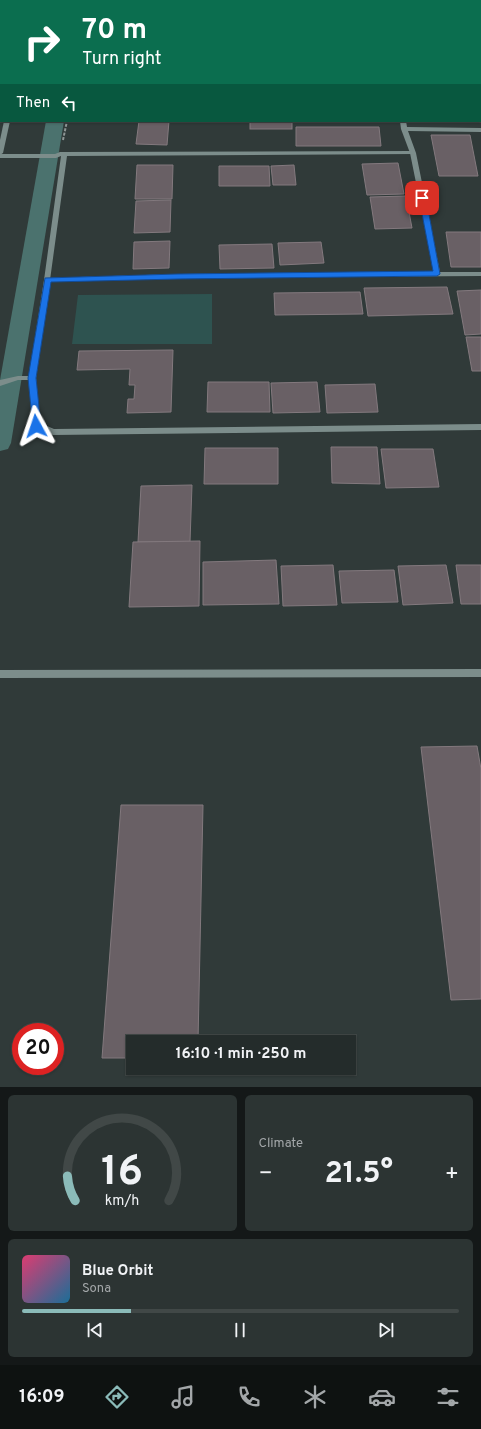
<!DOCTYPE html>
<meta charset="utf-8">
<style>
:root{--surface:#242c2b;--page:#2c3433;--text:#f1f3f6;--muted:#a3a7a9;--line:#414847;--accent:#8bbbb9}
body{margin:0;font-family:Overpass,sans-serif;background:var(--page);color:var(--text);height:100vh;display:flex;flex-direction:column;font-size:15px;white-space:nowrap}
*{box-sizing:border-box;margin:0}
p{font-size:13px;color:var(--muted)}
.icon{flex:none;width:22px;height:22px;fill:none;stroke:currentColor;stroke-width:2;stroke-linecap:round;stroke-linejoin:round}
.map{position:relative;height:1087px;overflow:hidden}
.side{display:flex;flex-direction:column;gap:8px;padding:8px;background:#141818;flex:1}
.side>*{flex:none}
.banner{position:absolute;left:0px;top:0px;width:481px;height:122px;box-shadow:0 1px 3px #0004,0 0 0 1px var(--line);background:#0b6e4f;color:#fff;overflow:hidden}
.speed{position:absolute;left:12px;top:1023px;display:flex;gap:8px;font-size:20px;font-weight:700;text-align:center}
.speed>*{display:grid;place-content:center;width:52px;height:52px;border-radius:50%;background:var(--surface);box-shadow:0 1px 3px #0004,0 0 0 1px var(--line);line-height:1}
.speed .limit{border:6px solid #d22;background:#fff;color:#111}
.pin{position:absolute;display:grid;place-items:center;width:34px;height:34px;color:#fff;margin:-17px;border-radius:8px;box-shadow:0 2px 6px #0006}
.me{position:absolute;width:44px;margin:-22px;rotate:355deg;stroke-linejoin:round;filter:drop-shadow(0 0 3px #0008)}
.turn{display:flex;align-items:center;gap:14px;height:84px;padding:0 16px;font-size:18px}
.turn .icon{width:52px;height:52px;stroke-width:2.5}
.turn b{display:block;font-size:28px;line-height:34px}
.then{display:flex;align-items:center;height:38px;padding:0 16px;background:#0003;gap:8px;font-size:15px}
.big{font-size:30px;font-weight:700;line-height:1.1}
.side .widget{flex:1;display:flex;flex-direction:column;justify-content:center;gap:6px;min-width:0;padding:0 14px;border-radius:6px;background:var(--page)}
.side .dial{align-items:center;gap:0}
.dial svg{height:104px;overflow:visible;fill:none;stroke:var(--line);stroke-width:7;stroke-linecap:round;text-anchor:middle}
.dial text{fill:var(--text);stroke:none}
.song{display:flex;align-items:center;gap:12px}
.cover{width:48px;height:48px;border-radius:6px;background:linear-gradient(135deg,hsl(340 70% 55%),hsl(200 70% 35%))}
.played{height:4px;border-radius:2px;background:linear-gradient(90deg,var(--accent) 25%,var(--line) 25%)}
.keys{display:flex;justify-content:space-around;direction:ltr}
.heat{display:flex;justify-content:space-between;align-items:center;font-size:22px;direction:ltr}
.side .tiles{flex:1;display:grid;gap:8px;grid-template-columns:1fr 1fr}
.widget:last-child{grid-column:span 2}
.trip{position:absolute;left:126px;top:1035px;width:230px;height:40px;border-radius:0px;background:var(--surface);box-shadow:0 1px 3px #0004,0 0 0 1px var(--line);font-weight:700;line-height:40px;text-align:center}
.menu{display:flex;height:64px;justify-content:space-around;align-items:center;background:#0e1211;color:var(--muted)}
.menu .icon{width:28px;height:28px}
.menu .active{color:var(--accent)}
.menu b{font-size:18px;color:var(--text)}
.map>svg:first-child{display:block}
</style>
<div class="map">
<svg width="481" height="1087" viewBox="0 0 481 1087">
<rect width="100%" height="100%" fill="#303a39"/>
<!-- green -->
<path fill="#2e5350" d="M212,294V344H72L78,295Z"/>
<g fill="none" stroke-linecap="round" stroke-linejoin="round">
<!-- canal -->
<g fill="#4b726e" fill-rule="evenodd">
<path d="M68,0H84L67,1Z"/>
<path d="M46,121H64L11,443L8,449L0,451V380Z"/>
</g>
</g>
<!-- building -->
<g fill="#696065" stroke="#83797e">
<rect x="206" y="0" width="40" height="1"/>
<path d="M251,0H294L295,1H251Z"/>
<path d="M139,121H169L167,145L136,144Z"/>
<rect x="250" y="121" width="42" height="8"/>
<path d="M296,127H379L381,146H296Z"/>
<path d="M431,135H470L478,176H439Z"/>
<path d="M398,163L404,194L367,195L362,164Z"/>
<path d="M137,165H173L172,199H135Z"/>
<path d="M294,165L296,185H273L271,166Z"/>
<path d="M219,166H269L270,186H219Z"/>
<path d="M406,196L412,228L375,229L370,197Z"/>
<path d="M171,200L170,232L134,233L136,201Z"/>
<path d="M446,232H481V267H451Z"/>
<path d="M170,241L169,268L133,269L134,242Z"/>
<path d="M321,242L324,263L280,265L278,243Z"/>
<path d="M272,244L274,268L220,269L219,245Z"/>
<path d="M447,287L453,314L368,316L364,288Z"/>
<path d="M481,290V334L465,335L457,291Z"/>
<path d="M360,292L363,314L275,315L274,293Z"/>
<path d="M466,337H481V371H472Z"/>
<path d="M173,350L171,412L127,413L128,399H134L135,385H129L130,369L77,370L79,351Z"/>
<path d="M208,382H269L270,412H207Z"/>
<path d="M317,382L320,412L273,413L271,383Z"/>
<path d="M375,384L378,412L327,413L325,385Z"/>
<path d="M331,447H377L380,484L332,483Z"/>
<path d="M205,448H278V484H204Z"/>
<path d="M381,449H433L439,487L386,488Z"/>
<path d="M192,485L190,542H138L141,486Z"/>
<path d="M200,541L199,606L129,607L133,542Z"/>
<path d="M276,560L279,604L203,605V562Z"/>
<path d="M333,565L337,605L283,606L281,566Z"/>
<path d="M446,565L453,603L403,605L398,566Z"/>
<path d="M456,565H481V604H461Z"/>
<path d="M394,570L398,602L342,603L339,571Z"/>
<path d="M477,746L481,769V999L451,1000L421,747Z"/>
<path d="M121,805H203L198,1042H133V1058H102Z"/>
</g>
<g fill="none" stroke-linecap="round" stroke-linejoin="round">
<!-- path -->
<path stroke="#8f9796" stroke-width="2" stroke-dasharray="3 1.5" stroke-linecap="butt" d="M63,140L67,121"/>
<!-- service -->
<g fill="#7c8d8b" fill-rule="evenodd">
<rect x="382" y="0" width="6" height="1"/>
<path d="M400,121H406L407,127L481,128V132L408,131L416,153L440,272H481V276L178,278L50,282L36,378L40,423L54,429L481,424V430L53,435L33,427L32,425L29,380H18L0,386V380L18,376H29L44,280L47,278L178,274L434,272L410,153L401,129Z"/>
<path d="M481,669V677L0,678V670Z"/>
</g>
<!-- minor -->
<path fill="#7c8d8b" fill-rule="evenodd" d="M413,151L415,152V154L67,156L50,280L47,282L44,280L61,156L56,158H0V154H55L60,152Z"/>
<!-- tertiary -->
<g fill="#7c8d8b" fill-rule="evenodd">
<rect x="31" y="0" width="6" height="1"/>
<path d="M4,121H10L3,153L0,155V140Z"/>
</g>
</g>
<!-- route -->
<path fill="#1a73e8" stroke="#114b97" d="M422,196L426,198L440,274L437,276L178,279L51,282L36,378L41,426L36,429L33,428L28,378L45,278L178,274L433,271L419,198Z"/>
</svg>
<div class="speed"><div class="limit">20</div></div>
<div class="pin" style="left:422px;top:198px;background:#d93025"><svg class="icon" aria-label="arrive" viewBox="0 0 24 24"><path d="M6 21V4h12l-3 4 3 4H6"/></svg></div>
<svg class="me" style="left:36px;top:426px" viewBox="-20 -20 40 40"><path d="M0-17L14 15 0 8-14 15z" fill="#1a73e8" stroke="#fff" stroke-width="4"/></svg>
<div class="trip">16:10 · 1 min · 250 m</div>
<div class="banner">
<div class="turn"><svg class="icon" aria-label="right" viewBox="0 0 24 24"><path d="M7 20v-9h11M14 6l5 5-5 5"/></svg><div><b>70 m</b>Turn right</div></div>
<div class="then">Then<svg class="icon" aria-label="left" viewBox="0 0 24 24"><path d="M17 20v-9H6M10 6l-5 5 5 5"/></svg></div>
</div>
</div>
<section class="side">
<div class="tiles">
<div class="widget dial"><svg viewBox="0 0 100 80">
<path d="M14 69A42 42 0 1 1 86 69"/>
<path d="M14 69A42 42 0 0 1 8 50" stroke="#8bbbb9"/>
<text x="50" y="56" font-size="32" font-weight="700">16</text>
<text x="50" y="72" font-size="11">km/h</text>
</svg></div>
<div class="widget"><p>Climate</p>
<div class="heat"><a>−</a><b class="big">21.5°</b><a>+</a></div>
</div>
<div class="widget">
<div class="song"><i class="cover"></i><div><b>Blue Orbit</b><p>Sona</p></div></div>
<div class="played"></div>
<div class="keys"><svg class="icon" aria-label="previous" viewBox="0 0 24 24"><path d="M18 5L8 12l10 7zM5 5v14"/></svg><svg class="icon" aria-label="pause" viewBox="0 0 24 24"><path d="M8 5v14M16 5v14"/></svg><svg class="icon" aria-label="next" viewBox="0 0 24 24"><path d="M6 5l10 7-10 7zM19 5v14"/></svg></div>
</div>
</div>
</section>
<nav class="menu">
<b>16:09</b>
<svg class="icon active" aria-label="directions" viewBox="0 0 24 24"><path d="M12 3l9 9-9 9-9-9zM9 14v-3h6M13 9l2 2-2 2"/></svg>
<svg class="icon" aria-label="music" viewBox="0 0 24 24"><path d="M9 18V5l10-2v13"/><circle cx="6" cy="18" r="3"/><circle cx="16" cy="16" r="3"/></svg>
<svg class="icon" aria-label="phone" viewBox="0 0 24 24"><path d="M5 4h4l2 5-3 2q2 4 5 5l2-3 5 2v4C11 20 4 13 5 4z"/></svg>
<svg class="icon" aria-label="climate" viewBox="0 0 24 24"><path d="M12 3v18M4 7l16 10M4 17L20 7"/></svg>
<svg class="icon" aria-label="car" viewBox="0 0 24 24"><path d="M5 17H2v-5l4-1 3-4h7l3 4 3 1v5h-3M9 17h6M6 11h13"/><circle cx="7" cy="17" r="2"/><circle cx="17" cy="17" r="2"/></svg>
<svg class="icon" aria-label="filters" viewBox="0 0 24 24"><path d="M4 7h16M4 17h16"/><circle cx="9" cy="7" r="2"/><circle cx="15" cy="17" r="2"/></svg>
</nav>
